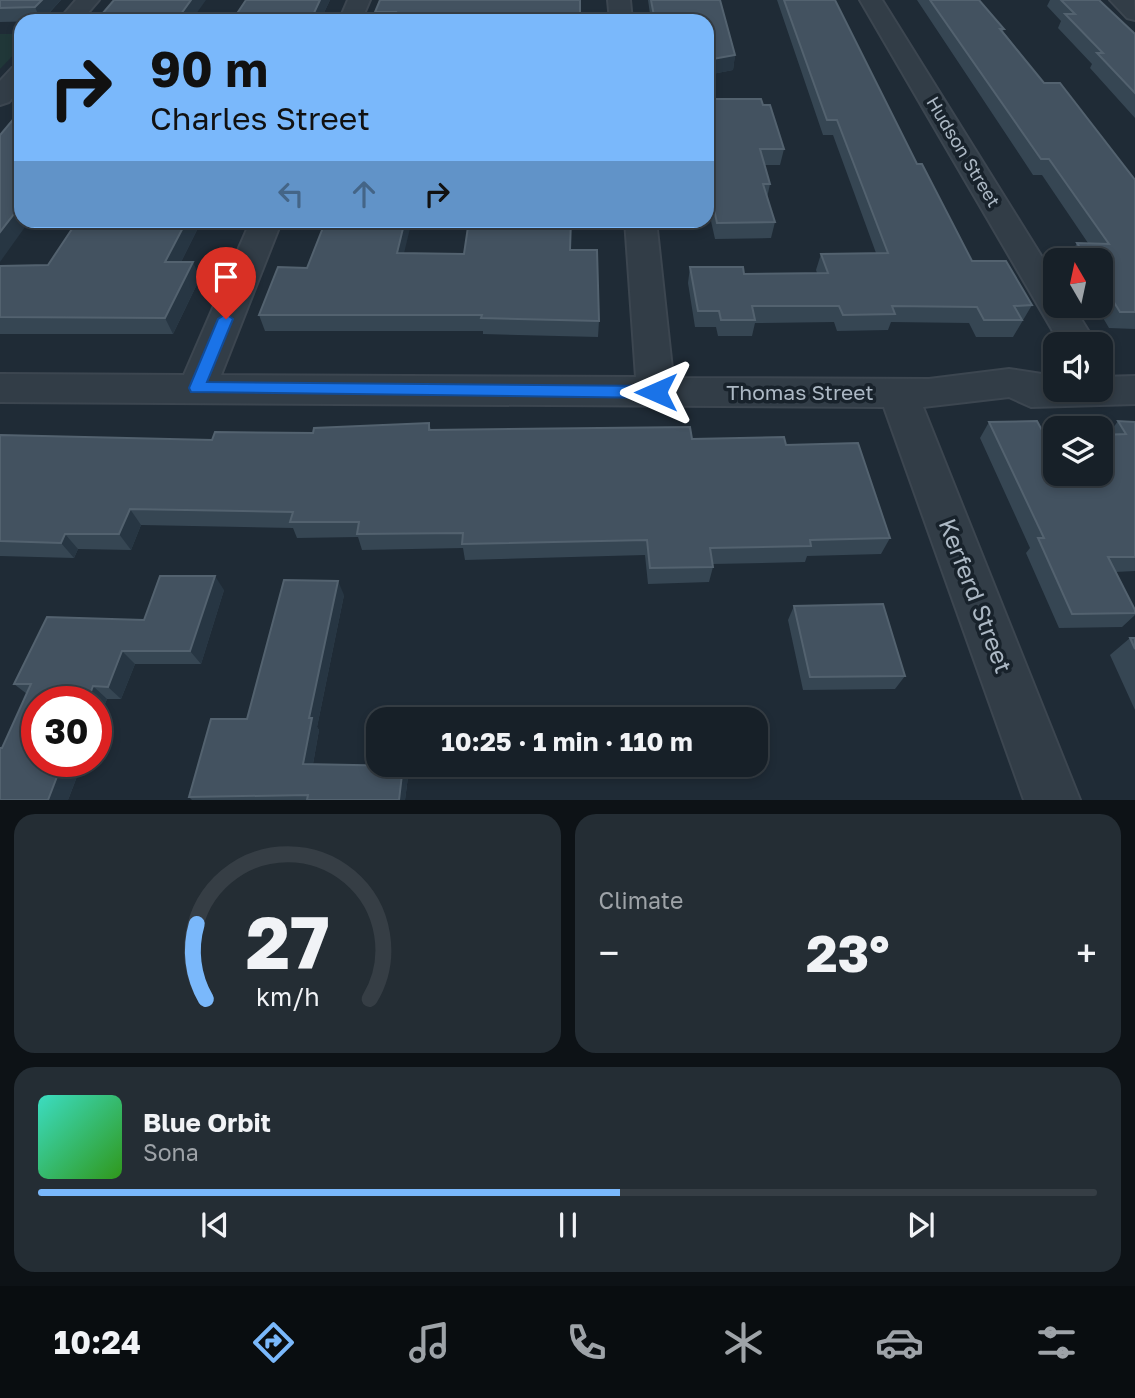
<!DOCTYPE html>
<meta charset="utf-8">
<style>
:root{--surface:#172028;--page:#242d34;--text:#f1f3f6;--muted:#9ea3a8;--line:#363e45;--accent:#7ab8fb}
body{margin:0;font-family:"Golos Text",sans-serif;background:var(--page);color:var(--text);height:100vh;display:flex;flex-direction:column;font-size:26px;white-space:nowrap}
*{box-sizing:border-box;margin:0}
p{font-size:23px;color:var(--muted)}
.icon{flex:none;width:38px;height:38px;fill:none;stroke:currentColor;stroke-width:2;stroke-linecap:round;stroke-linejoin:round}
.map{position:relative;height:800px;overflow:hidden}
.details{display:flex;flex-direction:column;gap:14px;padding:14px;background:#0d1216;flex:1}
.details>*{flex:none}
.banner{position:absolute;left:14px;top:14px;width:700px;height:214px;border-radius:21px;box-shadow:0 4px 10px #0003,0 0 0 2px var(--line);background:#7ab8fb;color:#111;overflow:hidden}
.needle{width:46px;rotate:351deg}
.fabs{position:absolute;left:1043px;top:248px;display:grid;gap:14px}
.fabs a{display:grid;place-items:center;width:70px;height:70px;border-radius:14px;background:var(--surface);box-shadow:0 4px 10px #0003,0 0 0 2px var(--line);font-size:35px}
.speed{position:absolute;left:21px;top:686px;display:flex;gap:14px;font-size:35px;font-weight:700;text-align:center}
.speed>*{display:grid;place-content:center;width:91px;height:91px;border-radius:50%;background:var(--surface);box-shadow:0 4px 10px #0003,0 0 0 2px var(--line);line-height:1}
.speed .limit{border:10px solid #d22;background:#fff;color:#111}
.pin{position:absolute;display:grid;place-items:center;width:60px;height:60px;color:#fff;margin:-72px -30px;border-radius:50% 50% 50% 0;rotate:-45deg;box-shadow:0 0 7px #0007}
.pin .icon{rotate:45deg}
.me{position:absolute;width:77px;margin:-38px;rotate:270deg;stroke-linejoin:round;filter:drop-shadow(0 0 5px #0008)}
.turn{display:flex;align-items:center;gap:24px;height:147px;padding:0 21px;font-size:32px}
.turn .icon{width:91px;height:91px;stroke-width:2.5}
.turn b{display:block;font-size:49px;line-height:60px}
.lanes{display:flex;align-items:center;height:66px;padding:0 21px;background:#0003;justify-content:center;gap:35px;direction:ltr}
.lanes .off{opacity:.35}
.big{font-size:52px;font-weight:700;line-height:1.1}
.details .widget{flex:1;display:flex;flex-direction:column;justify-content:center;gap:10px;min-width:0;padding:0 24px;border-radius:21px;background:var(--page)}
.details .dial{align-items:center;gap:0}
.dial svg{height:182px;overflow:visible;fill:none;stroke:var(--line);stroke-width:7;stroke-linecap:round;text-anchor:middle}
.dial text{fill:var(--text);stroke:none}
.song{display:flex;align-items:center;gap:21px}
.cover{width:84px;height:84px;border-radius:10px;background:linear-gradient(135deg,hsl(170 70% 55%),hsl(110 70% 35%))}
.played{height:7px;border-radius:4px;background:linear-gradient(90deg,var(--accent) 55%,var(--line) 55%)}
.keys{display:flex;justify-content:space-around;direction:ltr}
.heat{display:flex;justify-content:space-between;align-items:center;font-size:38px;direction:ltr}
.details .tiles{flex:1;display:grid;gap:14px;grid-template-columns:1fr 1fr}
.widget:last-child{grid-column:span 2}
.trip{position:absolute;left:366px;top:707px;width:402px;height:70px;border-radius:21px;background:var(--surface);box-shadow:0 4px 10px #0003,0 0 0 2px var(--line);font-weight:700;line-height:70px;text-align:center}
.menu{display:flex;height:112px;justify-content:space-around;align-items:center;background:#090d10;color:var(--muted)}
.menu .icon{width:49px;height:49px}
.menu .selected{color:var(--accent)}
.menu b{font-size:32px;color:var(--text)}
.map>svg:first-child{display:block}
</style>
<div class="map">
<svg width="1135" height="800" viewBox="0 0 1135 800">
<rect width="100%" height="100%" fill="#1f2b36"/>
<!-- green -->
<path fill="#203738" d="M0,34H21V47L0,69Z"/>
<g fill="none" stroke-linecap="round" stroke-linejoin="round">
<!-- street casing -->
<g stroke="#3c4650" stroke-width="4">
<g id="street">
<path d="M76,0H99L81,21H58Z"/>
<path d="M348,0H370L361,21H339Z"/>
<path d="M608,0H630L632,21H610Z"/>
<path d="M860,0H882L1055,278V306H1073L1097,345H1061Z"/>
<path d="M1110,0H1134L1135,20L1127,18Z"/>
<path d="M21,66V88L9,102L0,105V81L12,68Z"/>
<path d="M251,220H282L221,375L636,377L625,220H656L673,378L929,379L1009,369L1055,376V390H1101V377L1135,376V404L1031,407L1009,397L923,407L1080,800H1024L884,407L0,402V374L184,375Z"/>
</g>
</g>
<!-- street -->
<use href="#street" fill="#323d47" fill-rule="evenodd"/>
</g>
<!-- wall -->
<g fill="#364653">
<path d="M0,0H61L42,21L0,22Z"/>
<path d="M246,0H330L320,21H232Z"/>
<path d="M380,0L580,21H377L375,12Z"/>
<path d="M648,0H720L735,55L733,70L707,75V21H651Z"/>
<path d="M777,0H835L917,164L972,261L1032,305L1013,337H976L969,323L891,322L888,330L837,331L834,322L755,323L752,336H718L716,327H695L688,283L690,267L744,274L817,273L816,270L821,254L876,253L833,135H823Z"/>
<path d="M917,0H979L1004,29L1003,31L1044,83L1135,180V329L1109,328L1096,306H1101V261H1068V259L1077,243H1088L1042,175H1033Z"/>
<path d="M1050,0H1099L1135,34V118L1090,68L1092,64L1058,28L1061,21L1047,6Z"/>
<path d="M707,99L763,105L784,149L780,165H765L770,184L767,198L775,222L771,238L715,239L707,203Z"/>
<path d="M78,220H198L200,224L181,262L200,278L173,334H0V266L48,265Z"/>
<path d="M570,250L599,321L598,337L483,334V331H265L259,315L307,268L404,253L464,254Z"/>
<path d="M1118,421L1135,422V571L1115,572L1135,610V615L1122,627L1059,628L1026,553L1030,548L980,438L989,422L1045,436L1108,435Z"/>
<path d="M429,423L431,430L692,439L786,445L890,538L881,554L807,556L805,562L712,564L713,567L709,582L648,584L645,555L465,560L463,548L362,550L358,537L297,538L293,528L141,525L131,550L78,549L74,558L0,556V435L212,440L313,433Z"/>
<path d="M224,590L201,664H135L121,699H107L96,726V702L83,761L68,800H0L2,748L27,694L14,684L144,620Z"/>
<path d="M344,595L317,727L319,730L313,764L403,766L408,777L405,800H192L189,797L247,719Z"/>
<path d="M794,606L905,676L895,689L803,690L788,620Z"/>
<path d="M1130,638H1135V710L1110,655Z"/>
</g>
<!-- shaded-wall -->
<g fill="#273643">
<path d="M42,0H61L41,21L35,7Z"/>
<path d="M191,0H206L191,21H176Z"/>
<path d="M320,0H330L320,21H316L314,13Z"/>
<path d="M294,13L296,21H289Z"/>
<path d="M735,55L733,70L707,75V60Z"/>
<path d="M21,205V220H30L0,262V232Z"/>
<path d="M187,220H198L200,224L173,278L165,262Z"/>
<path d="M405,220H412L400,270L397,253Z"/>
<path d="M193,262L200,278L173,334L165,318Z"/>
<path d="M130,509L141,525L131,550L119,534Z"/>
<path d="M65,534L78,549L74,558L61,543Z"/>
<path d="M215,576L224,590L201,664L190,651Z"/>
<path d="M338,581L344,595L317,727L319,730L311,775L303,764L309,718Z"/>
<path d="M122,651L135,664L121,699L108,687Z"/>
<path d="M93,686L107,699L96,726V702H87Z"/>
<path d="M63,761H83L68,800H48Z"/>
<path d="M403,766L408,777L405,800H399Z"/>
</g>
<!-- building -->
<g fill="#435260" stroke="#53626f" stroke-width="2">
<path d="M0,0H42L35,7L0,8Z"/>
<path d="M114,0H191L176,21H96Z"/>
<path d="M246,0H320L314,13H294L289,21H232Z"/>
<path d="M380,0H580V21H393L396,12H375Z"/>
<path d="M651,0H720L735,55L707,60V21H655Z"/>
<path d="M784,0H835L917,164H922L972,261H1006L1032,305L1014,306L1022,320H984L977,307L892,306L895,314L843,315L839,306H752L755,320H721L719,311H698L690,267H743L744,274L828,273L821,254L888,253L837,120H827Z"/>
<path d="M930,0H979L1004,29H1000L1044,83H1060L1135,180V312H1120L1101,281V261H1088L1077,243L1109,244L1049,159H1041Z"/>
<path d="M1061,0H1099L1135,34V93L1097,53H1103L1065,14H1075Z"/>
<path d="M707,99H761L763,105H770L784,149H760L770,184H763L775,222L717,223L707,176Z"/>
<path d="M21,110V205L0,232V135Z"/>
<path d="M78,220H187L165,262H193L165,318L0,317V266L48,265Z"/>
<path d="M326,220H405L397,253L464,254L469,220H571L570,250H597L599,321L481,318L482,315H259L278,267L307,268Z"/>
<path d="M1037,421L1045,436H1055V474H1101V435L1126,434L1118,421L1135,422V557H1108L1135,610V613L1072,614L1038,538H1044L989,422Z"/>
<path d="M429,423V430L690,427L692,439L784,437L786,445L858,443L890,538L810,540L811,546L710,548L713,567L650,568L647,540L462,544L463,533L357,534L359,522H290L293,512L130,509L119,534H65L61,543L0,541V435L212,440L215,432L313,433L314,428Z"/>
<path d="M160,576H215L190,651H122L108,687L93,686L87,702H37V761H63L48,800H0V748H2L31,684H14L47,617L144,620Z"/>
<path d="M284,580L338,581L309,718H312L303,764L403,766L399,800H307L308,795L189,797L211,719H247Z"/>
<path d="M883,604L905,676L810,677L794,606Z"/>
<path d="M1130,638H1135V649Z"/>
</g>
<!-- route -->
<path fill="#1a73e8" stroke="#114b97" stroke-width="2" d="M226,314L233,319L207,382L656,386L664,392L656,398L191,392L189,388L218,319Z"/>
<g text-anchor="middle" stroke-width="7" stroke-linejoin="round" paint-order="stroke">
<!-- far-street labels -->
<g font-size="18" fill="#acb8c4" stroke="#18222b">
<text transform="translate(963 152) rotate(59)" y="6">Hudson Street</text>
</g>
<!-- street labels -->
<g font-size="21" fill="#acb8c4" stroke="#18222b">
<text x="800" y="400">Thomas Street</text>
</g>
<!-- near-street labels -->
<g font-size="24" fill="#acb8c4" stroke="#18222b">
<text transform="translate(975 596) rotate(69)" y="8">Kerferd Street</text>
</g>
</g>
</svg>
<div class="fabs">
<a><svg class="needle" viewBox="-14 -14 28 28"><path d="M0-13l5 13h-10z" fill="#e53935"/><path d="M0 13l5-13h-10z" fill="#9ea3a8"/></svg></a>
<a><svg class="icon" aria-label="sound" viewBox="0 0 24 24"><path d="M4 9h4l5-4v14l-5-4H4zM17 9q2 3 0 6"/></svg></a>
<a><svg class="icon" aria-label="layers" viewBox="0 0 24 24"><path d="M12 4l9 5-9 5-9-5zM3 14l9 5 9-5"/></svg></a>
</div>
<div class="speed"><div class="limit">30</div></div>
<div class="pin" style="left:226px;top:319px;background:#d93025"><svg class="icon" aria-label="arrive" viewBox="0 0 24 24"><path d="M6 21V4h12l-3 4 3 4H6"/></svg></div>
<svg class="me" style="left:656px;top:392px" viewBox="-20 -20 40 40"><path d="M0-17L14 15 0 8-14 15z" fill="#1a73e8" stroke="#fff" stroke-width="4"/></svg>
<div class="trip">10:25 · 1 min · 110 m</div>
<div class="banner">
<div class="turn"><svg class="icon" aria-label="right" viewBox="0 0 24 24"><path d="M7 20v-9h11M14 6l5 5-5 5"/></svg><div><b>90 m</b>Charles Street</div></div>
<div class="lanes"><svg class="icon off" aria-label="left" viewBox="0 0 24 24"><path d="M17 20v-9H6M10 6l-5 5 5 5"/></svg><svg class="icon off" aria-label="ahead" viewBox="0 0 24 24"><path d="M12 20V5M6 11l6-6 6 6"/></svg><svg class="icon" aria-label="right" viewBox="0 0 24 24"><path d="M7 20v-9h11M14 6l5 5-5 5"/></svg></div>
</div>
</div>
<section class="details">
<div class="tiles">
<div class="widget dial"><svg viewBox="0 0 100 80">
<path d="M14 69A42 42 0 1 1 86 69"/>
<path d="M14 69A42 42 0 0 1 10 36" stroke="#7ab8fb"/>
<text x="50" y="56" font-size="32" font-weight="700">27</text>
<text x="50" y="72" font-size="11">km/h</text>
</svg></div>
<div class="widget"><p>Climate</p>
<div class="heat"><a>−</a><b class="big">23°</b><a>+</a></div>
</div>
<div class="widget">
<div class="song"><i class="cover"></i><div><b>Blue Orbit</b><p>Sona</p></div></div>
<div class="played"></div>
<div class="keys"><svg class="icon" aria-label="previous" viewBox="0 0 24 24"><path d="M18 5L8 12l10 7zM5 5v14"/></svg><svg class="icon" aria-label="pause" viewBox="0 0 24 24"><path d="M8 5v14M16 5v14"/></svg><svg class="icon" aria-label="next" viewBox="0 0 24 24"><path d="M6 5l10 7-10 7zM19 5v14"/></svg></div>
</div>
</div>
</section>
<nav class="menu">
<b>10:24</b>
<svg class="icon selected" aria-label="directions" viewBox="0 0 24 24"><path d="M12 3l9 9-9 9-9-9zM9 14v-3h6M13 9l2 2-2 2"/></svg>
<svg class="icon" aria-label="music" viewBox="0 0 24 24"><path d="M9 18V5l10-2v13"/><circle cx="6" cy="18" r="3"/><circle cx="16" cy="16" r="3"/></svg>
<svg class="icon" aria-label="phone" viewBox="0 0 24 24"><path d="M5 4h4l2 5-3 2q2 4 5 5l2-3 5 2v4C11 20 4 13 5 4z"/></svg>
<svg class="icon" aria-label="climate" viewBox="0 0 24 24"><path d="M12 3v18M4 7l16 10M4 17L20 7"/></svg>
<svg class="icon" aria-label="car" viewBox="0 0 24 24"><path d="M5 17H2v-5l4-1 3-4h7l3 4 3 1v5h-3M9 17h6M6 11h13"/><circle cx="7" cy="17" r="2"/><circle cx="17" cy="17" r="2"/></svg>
<svg class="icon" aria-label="filters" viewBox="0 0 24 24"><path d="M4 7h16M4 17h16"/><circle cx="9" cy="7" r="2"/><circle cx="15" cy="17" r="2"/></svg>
</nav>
